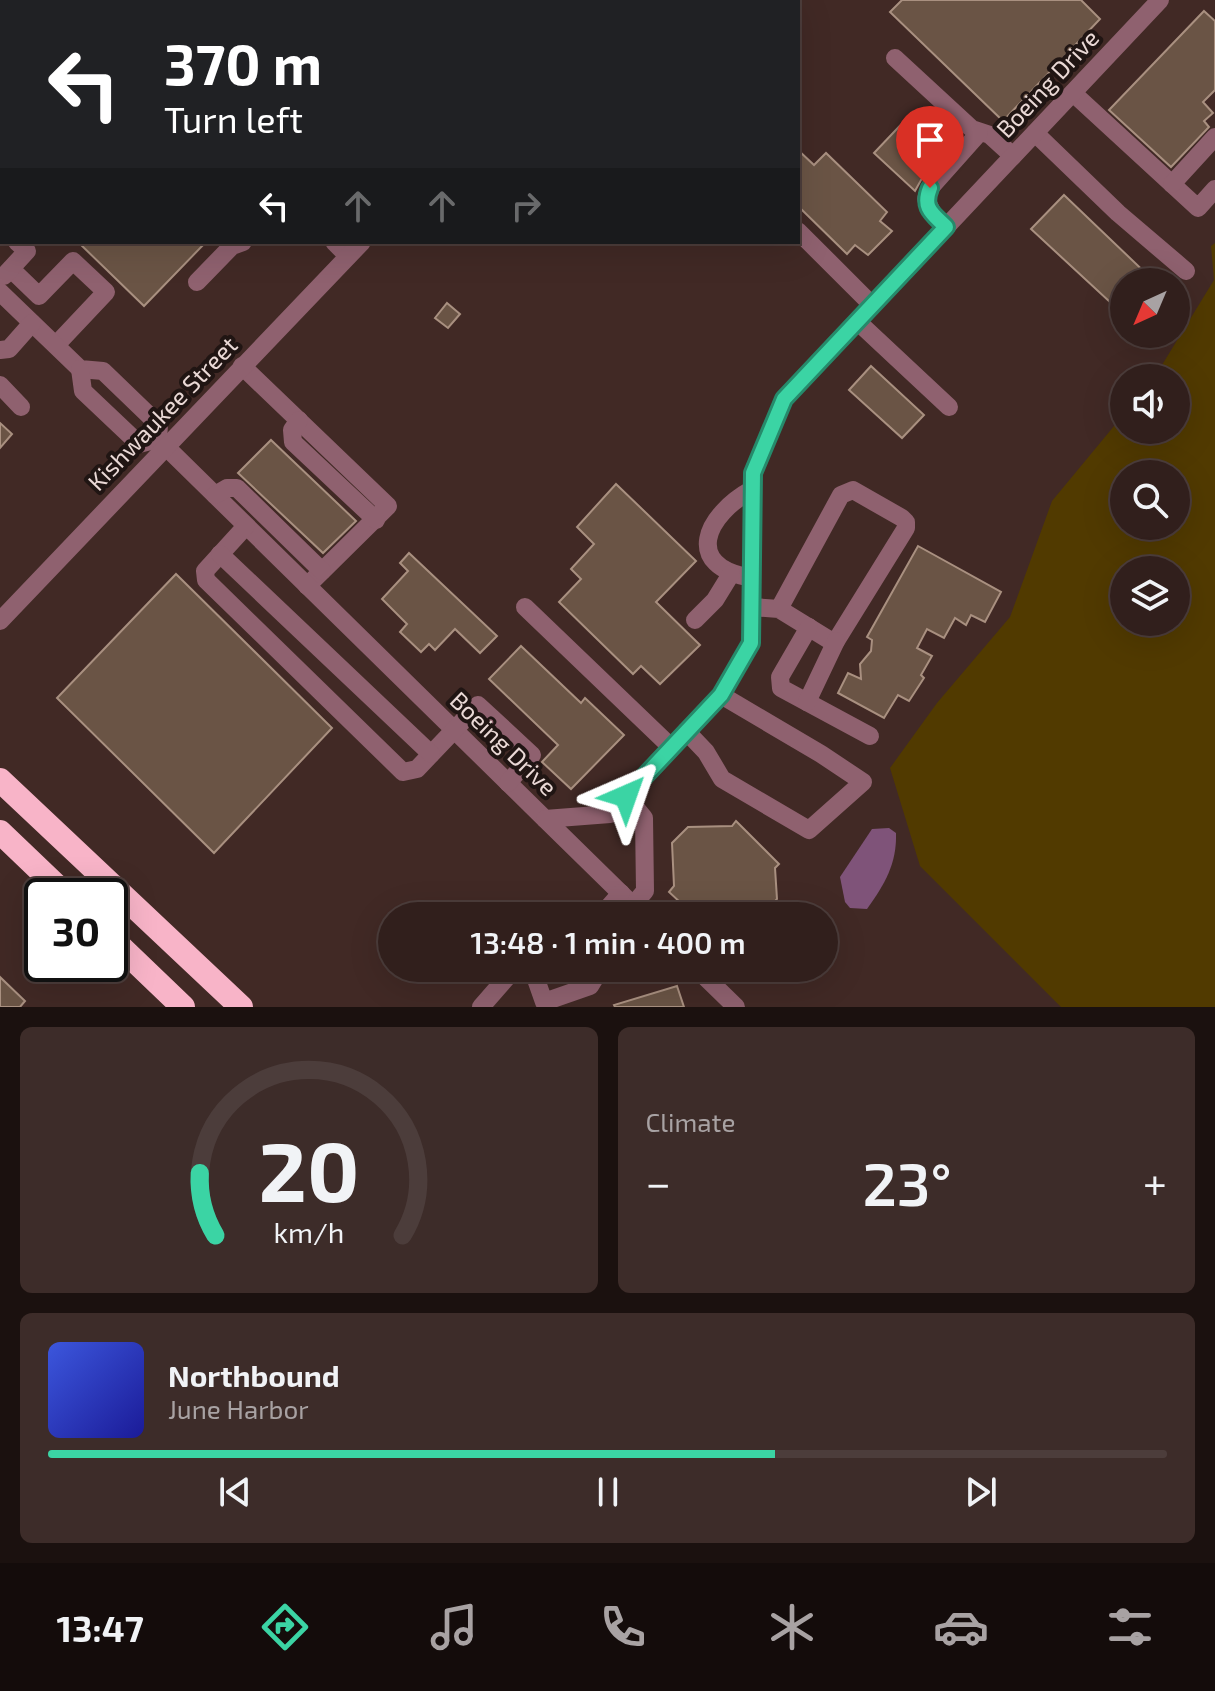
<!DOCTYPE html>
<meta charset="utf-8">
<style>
:root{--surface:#311f1c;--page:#3d2c29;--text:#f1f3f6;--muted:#a8a2a3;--line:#4c3d3b;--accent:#3bd4a4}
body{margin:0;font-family:"Exo 2",sans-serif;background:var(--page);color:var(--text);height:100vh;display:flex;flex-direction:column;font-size:30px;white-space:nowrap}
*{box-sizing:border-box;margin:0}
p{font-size:26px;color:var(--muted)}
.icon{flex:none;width:44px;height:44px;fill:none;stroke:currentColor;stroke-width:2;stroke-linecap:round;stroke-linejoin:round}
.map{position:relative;height:1007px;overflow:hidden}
.sheet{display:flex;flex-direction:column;gap:20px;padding:20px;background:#1b110f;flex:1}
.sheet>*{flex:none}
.guide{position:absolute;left:0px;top:0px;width:800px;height:244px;box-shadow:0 8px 32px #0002,0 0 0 2px var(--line);background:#202124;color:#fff;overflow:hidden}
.needle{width:52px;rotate:224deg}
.buttons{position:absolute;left:1110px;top:268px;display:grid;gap:16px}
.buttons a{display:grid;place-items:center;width:80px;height:80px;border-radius:50%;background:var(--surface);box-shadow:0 8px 32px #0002,0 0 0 2px var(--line);font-size:40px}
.speed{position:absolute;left:24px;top:878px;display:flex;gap:16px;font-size:40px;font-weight:700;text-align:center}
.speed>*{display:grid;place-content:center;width:104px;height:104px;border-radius:50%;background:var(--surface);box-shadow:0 8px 32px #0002,0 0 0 2px var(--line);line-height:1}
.speed .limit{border:4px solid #111;border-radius:12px;background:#fff;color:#111}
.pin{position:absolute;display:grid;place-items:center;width:68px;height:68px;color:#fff;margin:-82px -34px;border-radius:50% 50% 50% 0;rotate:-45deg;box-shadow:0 0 8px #0007}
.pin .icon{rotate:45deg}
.me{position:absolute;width:88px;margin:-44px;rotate:43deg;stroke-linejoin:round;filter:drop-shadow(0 0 6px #0008)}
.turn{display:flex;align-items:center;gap:28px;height:168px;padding:0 32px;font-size:36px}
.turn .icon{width:104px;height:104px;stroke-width:2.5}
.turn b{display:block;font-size:56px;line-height:68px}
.lanes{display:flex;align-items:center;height:76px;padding:0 32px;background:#0003;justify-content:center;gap:40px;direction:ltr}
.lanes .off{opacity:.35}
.big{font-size:60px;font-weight:600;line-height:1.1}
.sheet .card{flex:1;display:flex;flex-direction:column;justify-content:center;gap:12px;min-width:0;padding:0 28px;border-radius:12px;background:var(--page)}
.sheet .dial{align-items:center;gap:0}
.dial svg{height:208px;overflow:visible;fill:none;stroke:var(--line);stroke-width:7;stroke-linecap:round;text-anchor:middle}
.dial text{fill:var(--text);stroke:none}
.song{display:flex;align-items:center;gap:24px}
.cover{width:96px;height:96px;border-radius:12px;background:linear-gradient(135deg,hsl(230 70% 55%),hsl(240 70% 35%))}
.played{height:8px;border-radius:4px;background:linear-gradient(90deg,var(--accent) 65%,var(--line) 65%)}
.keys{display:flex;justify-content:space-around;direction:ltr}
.heat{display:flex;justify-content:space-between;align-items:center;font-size:44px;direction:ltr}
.sheet .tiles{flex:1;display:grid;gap:20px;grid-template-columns:1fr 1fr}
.card:last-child{grid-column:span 2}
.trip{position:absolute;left:378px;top:902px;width:460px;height:80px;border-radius:40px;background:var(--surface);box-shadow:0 8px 32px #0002,0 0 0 2px var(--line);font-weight:600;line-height:80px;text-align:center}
.menu{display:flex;height:128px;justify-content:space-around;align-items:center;background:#140c0b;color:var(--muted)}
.menu .icon{width:56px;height:56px}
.menu .selected{color:var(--accent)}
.menu b{font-size:36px;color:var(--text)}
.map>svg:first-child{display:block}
</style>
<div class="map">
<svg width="1215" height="1007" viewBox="0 0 1215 1007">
<rect width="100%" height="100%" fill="#412925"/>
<!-- green -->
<path fill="#513a00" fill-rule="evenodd" d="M1215,243V1007H1061L920,866L890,768L937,703L1010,617L1052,501L1124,414V430H1176V378H1154L1214,280L1211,246ZM1124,474H1176V526H1124ZM1124,570H1176V622H1124Z"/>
<!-- water -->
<path fill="#7f5379" d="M889,828L896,833C897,863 885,884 867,909L850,908L845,902L840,877L872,829Z"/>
<!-- building -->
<g fill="#6a5445" stroke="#a99080" stroke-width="2">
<path d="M902,0H1081L1100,19L1003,121L890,12Z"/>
<path d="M1204,11L1215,21V90L1203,102L1213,113L1204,121L1209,127L1171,167L1109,110Z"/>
<path d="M913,112L950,147L921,180L915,191L874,153Z"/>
<path d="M798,150L814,165L826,153L887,212L880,221L892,231L868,255L855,245L847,254L798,206Z"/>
<path d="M1064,195L1155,282H1124V315L1031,229Z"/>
<path d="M78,242H206L144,306Z"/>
<path d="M447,303L460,314L448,328L435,318Z"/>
<path d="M871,366L924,415L902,438L849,390Z"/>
<path d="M0,423L12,434L0,448Z"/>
<path d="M271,440L356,521L323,553L238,473Z"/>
<path d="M616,484L696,561L656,602L700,645L660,684L641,666L633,674L559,602L581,579L571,569L594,544L577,527Z"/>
<path d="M918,546L1001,592L985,622L971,615L966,625L955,618L944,638L927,629L917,648L932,656L921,675L924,678L909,701L898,695L884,718L838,693L848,673L861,679L860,664L871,651L872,640L867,637Z"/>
<path d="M409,553L497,636L480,653L455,629L435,650L429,644L421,652L400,632L407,624L382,599L408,571L400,563Z"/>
<path d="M176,574L332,728L214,853L57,698Z"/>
<path d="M521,646L581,703L585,698L624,735L571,789L542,762L558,745L489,679Z"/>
<path d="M736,821L779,864L775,868L777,899L762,916H695L669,892L674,886L672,843L688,827L732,826Z"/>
<path d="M0,977L25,1001L20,1007H0Z"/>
<path d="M677,986L684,1007H615L614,1005Z"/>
</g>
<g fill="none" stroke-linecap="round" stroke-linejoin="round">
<!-- minor -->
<g stroke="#8f616f" stroke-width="18">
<path d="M104,0L106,2"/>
<path d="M209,0L211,2"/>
<path d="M589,0L591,2"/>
<path d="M678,0L681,2"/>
<path d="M31,2L33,0"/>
<path d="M76,2L78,0"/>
<path d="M0,34L2,31"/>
<path d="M895,58L972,129L990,135L1013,156"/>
<path d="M0,83L2,81"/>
<path d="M1073,93L1198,208L1215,189"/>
<path d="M1035,133L1118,213L1186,271"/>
<path d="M0,134L2,132"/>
<path d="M1172,184L1215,137"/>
<path d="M0,226L2,228"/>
<path d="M946,227L933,214L926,199L930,188L979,133"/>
<path d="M798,231L872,305"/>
<path d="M334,242L348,256"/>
<path d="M11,269L39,296L73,261L106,292L56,345"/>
<path d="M4,276L27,251L17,242"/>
<path d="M197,282L232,246L243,242"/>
<path d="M0,292L80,369L103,371L159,425L158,439"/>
<path d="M857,321L949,407"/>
<path d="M0,350L9,349L32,323"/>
<path d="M242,366L388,506L307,586"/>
<path d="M80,369L83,391L139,444L158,439"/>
<path d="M0,385L21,407"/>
<path d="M299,420L292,430L293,442L376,520"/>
<path d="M158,439L545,819L610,814L721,695L751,643L753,473L784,399L1160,0"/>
<path d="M215,495L227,488H237L322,571"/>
<path d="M246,526L205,571L206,580L403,772L417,769L478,705L532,755L508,783"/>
<path d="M220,554L431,754"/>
<path d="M752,578C682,566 705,515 753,489"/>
<path d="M525,607L671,747"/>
<path d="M752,607L779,609L831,641H836L906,528V522L902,518L853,490L841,495L779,609"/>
<path d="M695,620L715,600L731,574"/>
<path d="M0,621L362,242"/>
<path d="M809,627L780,677L781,688L870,736"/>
<path d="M807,702L836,641"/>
<path d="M686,731L706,752L722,779L809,830L863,782L821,754L721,695"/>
<path d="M626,796L644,818L645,891L633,905"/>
<path d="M545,819L644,916"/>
<path d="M601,916L621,893"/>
<path d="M532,968L544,1002L590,986L601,968"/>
<path d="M696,968L736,1007"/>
<path d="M481,1007L515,968"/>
</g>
<!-- highway -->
<g stroke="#f8b4c8" stroke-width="24">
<path d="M0,780L241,1007"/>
<path d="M0,832L67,896"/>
<path d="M110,937L183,1007"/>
</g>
</g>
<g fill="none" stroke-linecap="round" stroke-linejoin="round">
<!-- route casing -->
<g stroke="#268a6b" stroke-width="20">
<path id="route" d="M626,796L721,695L751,643L753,473L784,399L946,227C932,213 922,208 930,188"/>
</g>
<!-- route -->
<use href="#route" stroke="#3bd4a4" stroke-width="14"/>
</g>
<g text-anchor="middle" stroke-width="8" stroke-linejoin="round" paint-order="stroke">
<!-- street labels -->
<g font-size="24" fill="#ead9d6" stroke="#201513">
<text transform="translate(1048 84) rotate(-47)" y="8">Boeing Drive</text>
<text transform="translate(163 414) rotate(-46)" y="8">Kishwaukee Street</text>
<text transform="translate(503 744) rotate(44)" y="8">Boeing Drive</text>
</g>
</g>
</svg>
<div class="buttons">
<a><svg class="needle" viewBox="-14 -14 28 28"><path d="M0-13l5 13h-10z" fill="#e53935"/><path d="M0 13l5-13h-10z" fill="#a8a2a3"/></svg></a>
<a><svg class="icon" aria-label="sound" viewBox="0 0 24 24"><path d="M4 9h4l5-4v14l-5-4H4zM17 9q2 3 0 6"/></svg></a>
<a><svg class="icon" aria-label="search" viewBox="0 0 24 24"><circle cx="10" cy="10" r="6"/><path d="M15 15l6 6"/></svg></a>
<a><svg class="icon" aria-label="layers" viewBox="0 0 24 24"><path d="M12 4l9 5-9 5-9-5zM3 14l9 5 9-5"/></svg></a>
</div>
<div class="speed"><div class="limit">30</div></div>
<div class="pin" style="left:930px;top:188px;background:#d93025"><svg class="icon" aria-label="arrive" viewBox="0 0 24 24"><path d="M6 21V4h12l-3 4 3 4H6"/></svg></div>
<svg class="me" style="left:626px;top:796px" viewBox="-20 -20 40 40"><path d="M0-17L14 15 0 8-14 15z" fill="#3bd4a4" stroke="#fff" stroke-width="4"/></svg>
<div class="trip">13:48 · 1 min · 400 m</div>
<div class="guide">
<div class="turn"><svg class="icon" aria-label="left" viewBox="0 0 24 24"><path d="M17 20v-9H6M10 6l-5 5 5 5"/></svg><div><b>370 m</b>Turn left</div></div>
<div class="lanes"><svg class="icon" aria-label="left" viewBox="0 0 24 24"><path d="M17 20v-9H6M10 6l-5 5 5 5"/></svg><svg class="icon off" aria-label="ahead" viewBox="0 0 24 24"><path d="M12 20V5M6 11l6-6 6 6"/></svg><svg class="icon off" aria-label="ahead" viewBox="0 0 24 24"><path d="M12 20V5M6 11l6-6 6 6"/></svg><svg class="icon off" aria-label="right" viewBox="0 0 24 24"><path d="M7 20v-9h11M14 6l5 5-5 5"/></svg></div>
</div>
</div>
<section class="sheet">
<div class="tiles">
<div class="card dial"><svg viewBox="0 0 100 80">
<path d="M14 69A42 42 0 1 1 86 69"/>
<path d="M14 69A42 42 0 0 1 8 45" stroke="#3bd4a4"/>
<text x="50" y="56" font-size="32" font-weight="700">20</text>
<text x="50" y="72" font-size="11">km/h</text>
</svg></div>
<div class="card"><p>Climate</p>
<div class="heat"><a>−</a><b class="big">23°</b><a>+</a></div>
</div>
<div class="card">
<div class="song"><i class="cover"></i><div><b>Northbound</b><p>June Harbor</p></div></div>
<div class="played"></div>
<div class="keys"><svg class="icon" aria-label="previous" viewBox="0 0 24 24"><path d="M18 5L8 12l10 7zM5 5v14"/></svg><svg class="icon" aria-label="pause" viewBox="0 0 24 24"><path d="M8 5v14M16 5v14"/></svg><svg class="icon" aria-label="next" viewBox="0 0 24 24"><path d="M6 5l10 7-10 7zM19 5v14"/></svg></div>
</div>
</div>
</section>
<nav class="menu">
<b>13:47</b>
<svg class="icon selected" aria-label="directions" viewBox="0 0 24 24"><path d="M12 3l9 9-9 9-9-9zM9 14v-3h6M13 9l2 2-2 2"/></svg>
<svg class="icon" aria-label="music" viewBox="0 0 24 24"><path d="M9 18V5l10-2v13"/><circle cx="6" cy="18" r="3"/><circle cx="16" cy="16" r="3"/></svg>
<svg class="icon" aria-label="phone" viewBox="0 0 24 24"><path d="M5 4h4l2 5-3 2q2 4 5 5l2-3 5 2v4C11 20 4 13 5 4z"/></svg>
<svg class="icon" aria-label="climate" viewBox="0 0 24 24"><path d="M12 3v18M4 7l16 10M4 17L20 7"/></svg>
<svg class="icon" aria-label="car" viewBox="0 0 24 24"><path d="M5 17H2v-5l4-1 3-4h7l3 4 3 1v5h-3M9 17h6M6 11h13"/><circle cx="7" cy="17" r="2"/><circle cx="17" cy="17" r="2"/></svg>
<svg class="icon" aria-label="filters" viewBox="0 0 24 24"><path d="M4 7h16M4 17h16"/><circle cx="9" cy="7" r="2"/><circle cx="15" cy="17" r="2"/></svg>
</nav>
